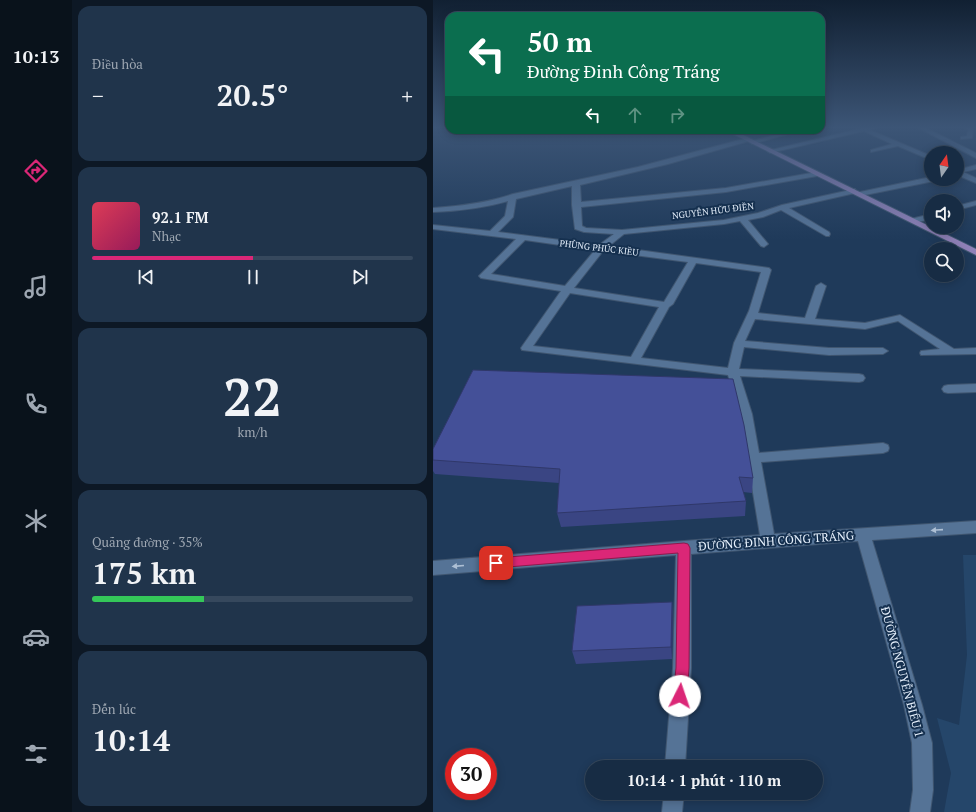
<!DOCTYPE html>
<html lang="vi">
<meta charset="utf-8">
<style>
:root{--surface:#172c44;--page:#20344b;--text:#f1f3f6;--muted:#9ea7b2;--line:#36485d;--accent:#db2777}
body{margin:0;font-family:"PT Serif",serif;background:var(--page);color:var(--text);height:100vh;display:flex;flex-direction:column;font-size:15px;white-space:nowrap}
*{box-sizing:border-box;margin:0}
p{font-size:13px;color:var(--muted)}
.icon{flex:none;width:22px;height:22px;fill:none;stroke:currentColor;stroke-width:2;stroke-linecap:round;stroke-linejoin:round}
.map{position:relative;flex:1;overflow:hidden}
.panel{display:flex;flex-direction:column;gap:6px;padding:6px;background:#0d1825;width:361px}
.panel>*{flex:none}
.banner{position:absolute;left:12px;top:12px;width:380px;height:122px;border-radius:12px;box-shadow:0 2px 10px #0003,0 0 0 1px var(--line);background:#0b6e4f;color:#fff;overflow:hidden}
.needle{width:26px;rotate:14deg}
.controls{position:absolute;left:491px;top:146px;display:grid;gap:8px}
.controls a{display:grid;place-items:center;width:40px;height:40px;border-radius:50%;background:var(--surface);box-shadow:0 2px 10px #0003,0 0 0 1px var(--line);font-size:20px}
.speed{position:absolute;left:12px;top:748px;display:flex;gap:8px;font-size:20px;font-weight:700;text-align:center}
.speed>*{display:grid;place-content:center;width:52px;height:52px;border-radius:50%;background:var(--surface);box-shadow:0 2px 10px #0003,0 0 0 1px var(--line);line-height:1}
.speed .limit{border:6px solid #d22;background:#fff;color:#111}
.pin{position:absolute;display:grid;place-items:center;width:34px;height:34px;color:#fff;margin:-17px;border-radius:8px;box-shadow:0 2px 6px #0006}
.me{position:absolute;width:44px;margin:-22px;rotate:4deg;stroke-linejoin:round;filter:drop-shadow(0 0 3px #0008)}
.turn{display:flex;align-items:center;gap:14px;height:84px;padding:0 16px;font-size:18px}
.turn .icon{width:52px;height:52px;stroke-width:2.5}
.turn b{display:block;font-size:28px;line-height:34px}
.lanes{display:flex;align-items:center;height:38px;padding:0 16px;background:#0003;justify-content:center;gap:20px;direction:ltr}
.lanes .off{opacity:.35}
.big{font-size:30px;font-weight:600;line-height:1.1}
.panel .card{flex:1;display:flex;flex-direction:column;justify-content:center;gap:6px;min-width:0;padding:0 14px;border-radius:12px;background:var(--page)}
.panel .dial{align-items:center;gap:0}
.dial b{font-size:52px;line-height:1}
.song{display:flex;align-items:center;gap:12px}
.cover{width:48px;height:48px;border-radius:6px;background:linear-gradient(135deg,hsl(350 70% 55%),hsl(330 70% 35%))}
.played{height:4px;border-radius:2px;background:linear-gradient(90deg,var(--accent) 50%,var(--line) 50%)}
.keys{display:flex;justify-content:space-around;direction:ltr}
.heat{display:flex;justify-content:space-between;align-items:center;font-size:22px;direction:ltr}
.charge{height:6px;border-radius:3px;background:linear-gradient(90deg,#34c759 35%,var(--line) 0)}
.trip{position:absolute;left:152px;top:760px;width:238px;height:40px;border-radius:20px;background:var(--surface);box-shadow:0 2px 10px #0003,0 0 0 1px var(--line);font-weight:600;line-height:40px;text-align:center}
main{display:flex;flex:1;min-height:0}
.tab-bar{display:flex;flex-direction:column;width:72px;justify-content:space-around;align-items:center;background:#09121b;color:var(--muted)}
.tab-bar .icon{width:28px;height:28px}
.tab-bar .selected{color:var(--accent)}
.tab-bar b{font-size:18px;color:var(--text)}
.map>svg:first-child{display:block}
</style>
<main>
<nav class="tab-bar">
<b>10:13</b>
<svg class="icon selected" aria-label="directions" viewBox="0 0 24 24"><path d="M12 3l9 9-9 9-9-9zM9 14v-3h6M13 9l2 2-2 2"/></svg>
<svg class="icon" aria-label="music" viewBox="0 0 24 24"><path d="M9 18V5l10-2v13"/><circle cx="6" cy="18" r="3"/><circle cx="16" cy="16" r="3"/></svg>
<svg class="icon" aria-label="phone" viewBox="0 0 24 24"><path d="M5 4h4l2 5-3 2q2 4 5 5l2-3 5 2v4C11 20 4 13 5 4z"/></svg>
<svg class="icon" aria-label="climate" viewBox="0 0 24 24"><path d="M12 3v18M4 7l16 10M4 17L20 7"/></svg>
<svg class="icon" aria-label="car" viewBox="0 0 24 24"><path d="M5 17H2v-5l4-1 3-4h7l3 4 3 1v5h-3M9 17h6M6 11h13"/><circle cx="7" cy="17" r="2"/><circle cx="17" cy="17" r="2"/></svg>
<svg class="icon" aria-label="filters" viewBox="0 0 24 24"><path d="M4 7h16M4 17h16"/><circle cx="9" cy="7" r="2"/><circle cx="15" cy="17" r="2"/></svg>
</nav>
<section class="panel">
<div class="card"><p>Điều hòa</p>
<div class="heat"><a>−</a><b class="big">20.5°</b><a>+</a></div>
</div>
<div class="card">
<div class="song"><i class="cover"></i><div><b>92.1 FM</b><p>Nhạc</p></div></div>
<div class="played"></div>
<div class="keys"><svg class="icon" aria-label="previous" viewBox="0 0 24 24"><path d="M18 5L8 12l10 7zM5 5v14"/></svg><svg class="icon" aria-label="pause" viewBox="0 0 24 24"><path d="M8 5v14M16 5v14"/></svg><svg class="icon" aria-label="next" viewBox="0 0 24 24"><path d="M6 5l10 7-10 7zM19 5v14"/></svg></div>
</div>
<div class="card dial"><b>22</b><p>km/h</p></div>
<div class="card"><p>Quãng đường · 35%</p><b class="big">175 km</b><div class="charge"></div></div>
<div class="card"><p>Đến lúc</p><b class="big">10:14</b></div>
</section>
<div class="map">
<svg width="543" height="812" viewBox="0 0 543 812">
<rect width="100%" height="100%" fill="#1f3a5a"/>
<!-- built -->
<path fill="#25466a" d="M530,555H543V812H511L518,773L504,718L526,725L534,655Z"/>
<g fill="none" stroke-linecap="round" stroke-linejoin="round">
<!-- minor casing -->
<g stroke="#405670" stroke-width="2">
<g id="minor">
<path d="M438,126H448L437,130L498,156V160L465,146L438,152V150L459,144L431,131L337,153L334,151Z"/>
<path d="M482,126H489L543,153V158Z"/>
<path d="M530,126H537L540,128L539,138L528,139V137L534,136L535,130Z"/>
<path d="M360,130H370L319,144L316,142Z"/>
<path d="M314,138L317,140L316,141L235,164L147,185L148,202L293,188L384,172L388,174L384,176L293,192L148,207L149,226L153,228L189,230L291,220L325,213L349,205L422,189V193L356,208L396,232L397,234L396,236H393L348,210L330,217L315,220L335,244L331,247L328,246L307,221L291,224L191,234L176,246L336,268L338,270L325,313L372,318L383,286L388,283L393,286L382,319L432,323L467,315L521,349L543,348V354L488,355L487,353L488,351L507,349L465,321L432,329L322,319L312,341L396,348H450L455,351L450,354L396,355L311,347L306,369L426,374L430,375L432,378L430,381L426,382L307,376L319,414L326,453L450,443L455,445L456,448L455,451L450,453L328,462L341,534L543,521V533L439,540L489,705L499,743L500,790L497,812H477L480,790L479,743L471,705L425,541L258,554V668L252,767H232L240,668L243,555L0,575V561L327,535L307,414L295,375L89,350L88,348L128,291L48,278L46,276L83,239L0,229V225L57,231L72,216L75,201C51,208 25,211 0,212V208C28,206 54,203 80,194L205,167ZM139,186V205L142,229L151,232L181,234L166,245L65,232L80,217L83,199ZM92,240L162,250L132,286L58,274ZM170,251L255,262L231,302L141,288ZM263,263L328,272L316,311L301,343L295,368L208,358L236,307L240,304ZM137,293L226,307L198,357L100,346Z"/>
<path d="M543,165V169L530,172L543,178V183L524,175V170Z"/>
<path d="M498,177V179H502L501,181L427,196L423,194L427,192Z"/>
<path d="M543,201V205L524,210V206Z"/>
<path d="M498,214V219L481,223L477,221L478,219Z"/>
<path d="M543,384V392L515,393L511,392L509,389L511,386L515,385Z"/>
<path d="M231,793H251L249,812H229Z"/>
</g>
</g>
<!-- major casing -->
<g stroke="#405670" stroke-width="2">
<path id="major" d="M292,130H300L543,249V255Z"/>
</g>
<!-- minor -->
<use href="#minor" fill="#557396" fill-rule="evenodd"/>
<!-- major -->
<use href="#major" fill="#8f81b8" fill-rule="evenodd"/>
</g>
<!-- wall -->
<g fill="#3a4583">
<path d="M40,370L320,478L319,493L310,492L313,501L312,516L128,527L124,513L126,483L2,474L0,471V449Z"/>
<path d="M239,602L240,616L239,659L143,664L139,651Z"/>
</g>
<!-- shaded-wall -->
<path fill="#30386a" d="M239,602L240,616L239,659L238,647Z"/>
<!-- building -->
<g fill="#445098" stroke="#30386a">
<path d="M40,370L300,379L311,425L320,478L306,477L313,501L124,513L127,469L0,460V449Z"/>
<path d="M239,602L238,647L139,651L144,606Z"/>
</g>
<!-- one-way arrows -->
<defs><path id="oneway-solid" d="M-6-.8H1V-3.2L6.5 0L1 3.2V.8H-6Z"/></defs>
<g fill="#adbfd4">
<use href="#oneway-solid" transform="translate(504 530) rotate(176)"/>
<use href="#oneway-solid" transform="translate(25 566) rotate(175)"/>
</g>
<!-- sky -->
<linearGradient id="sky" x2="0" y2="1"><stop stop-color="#112032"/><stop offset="0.53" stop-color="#3c5576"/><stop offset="1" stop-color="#3c5576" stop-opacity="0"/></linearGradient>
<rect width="543" height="240" fill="url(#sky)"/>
<!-- route -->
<path fill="#db2777" stroke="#8e194d" d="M251,543L255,544L257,548L256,668L254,696L252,701L247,703L242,701L240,696L243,668L245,553L63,568L59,566L57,563L59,559L63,558Z"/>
<g text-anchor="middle" stroke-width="4" stroke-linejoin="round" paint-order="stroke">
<!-- far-street labels -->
<g font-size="9" fill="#e7f1fd" stroke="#15304f">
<text transform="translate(280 211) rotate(-7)" y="3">NGUYỄN HỮU ĐIỀN</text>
<text transform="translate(166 248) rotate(7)" y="3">PHÙNG PHÚC KIỀU</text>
</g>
<!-- near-street labels -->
<g font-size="12" fill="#e7f1fd" stroke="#15304f">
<text transform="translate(343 541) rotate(-4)" y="4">ĐƯỜNG ĐINH CÔNG TRÁNG</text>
<text transform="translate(469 672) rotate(75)" y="4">ĐƯỜNG NGUYỄN BIỂU 1</text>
</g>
</g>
</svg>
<div class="controls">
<a><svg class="needle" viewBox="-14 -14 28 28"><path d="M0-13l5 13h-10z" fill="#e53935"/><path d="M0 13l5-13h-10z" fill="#9ea7b2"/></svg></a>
<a><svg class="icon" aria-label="sound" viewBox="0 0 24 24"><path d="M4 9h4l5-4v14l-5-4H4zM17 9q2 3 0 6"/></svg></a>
<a><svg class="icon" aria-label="search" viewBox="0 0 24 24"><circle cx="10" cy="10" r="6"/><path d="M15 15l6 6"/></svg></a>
</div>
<div class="speed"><div class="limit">30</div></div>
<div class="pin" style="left:63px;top:563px;background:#d93025"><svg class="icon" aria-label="arrive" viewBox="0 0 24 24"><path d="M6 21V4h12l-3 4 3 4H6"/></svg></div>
<svg class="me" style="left:247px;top:696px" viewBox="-20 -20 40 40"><circle r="19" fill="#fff"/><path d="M0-13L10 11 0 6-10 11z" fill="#db2777"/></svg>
<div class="trip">10:14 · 1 phút · 110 m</div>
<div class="banner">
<div class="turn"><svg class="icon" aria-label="left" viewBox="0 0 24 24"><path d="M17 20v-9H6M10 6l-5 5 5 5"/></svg><div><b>50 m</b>Đường Đinh Công Tráng</div></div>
<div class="lanes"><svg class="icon" aria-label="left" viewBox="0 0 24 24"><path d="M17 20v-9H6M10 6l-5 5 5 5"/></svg><svg class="icon off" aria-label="ahead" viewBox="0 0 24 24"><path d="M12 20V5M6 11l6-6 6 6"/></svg><svg class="icon off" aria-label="right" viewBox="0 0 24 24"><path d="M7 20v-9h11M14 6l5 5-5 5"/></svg></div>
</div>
</div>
</main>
